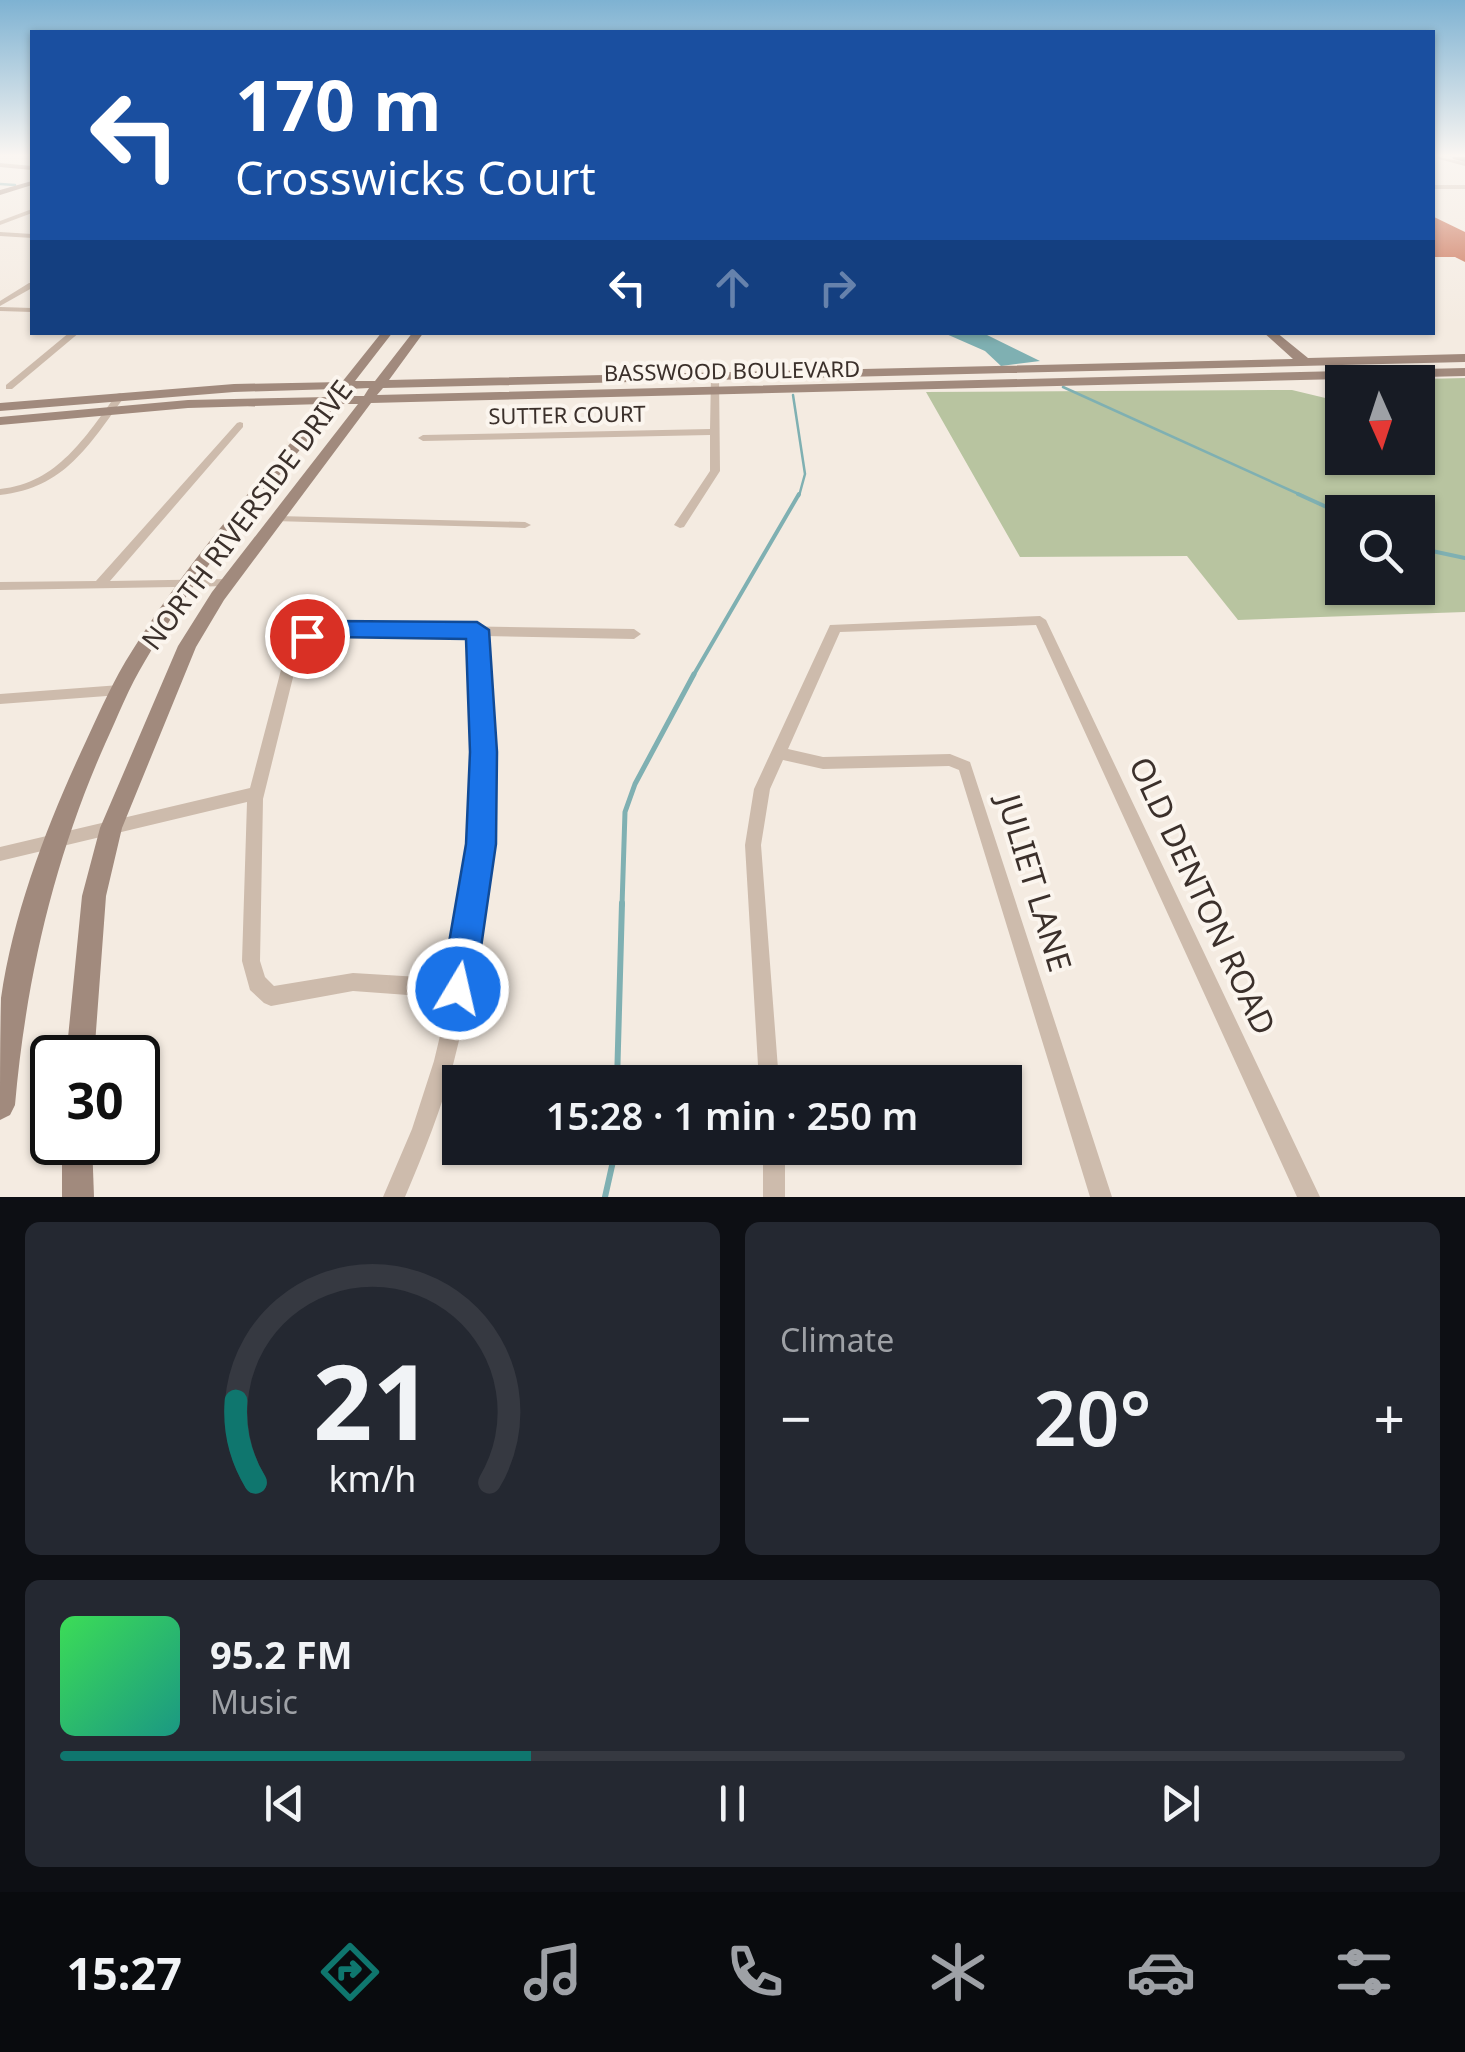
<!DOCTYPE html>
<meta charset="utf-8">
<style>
:root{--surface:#171b24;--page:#242831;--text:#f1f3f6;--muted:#9ea1a6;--line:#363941;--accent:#0f766e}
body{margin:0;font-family:"Noto Sans",sans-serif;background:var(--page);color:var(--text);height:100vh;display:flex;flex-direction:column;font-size:38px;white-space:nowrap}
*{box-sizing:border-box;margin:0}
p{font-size:32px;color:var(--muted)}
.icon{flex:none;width:55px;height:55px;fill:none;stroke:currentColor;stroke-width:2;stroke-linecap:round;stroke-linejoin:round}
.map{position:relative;height:1197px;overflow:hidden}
.sheet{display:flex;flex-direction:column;gap:25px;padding:25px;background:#0d0f14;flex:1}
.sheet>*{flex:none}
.hud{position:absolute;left:30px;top:30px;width:1405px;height:305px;border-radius:0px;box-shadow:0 2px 8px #0004;background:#1a4fa0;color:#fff;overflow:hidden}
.needle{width:65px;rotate:177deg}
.controls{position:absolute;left:1325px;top:365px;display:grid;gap:20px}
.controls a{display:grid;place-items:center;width:110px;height:110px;border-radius:0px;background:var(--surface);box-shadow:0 2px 8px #0004;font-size:50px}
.speed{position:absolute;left:30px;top:1035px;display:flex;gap:20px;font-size:50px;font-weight:700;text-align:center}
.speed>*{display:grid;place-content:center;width:130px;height:130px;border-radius:50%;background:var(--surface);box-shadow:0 2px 8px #0004;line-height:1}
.speed .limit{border:5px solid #111;border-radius:15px;background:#fff;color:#111}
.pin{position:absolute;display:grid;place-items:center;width:85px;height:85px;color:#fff;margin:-42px;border:5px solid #fff;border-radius:50%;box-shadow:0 2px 10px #0007}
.me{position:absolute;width:110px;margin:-55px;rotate:9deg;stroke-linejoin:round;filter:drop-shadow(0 0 8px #0008)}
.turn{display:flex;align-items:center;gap:35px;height:210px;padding:0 40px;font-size:45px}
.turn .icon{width:130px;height:130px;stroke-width:2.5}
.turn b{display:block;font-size:70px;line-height:85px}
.lanes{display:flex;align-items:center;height:95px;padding:0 40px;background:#0003;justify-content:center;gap:50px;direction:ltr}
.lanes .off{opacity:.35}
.big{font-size:75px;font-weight:600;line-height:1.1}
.sheet .widget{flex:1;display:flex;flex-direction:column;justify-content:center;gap:15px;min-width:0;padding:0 35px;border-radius:15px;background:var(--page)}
.sheet .dial{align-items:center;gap:0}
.dial svg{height:260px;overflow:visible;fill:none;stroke:var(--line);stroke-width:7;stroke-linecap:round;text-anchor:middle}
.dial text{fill:var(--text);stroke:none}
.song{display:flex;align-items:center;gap:30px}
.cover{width:120px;height:120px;border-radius:15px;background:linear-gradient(135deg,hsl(130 70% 55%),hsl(170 70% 35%))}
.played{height:10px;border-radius:5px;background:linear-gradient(90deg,var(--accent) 35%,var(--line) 35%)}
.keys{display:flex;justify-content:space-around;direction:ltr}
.heat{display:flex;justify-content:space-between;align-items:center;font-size:55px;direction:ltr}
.sheet .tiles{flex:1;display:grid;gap:25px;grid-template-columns:1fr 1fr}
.widget:last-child{grid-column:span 2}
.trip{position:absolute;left:442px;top:1065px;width:580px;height:100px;border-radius:0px;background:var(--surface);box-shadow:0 2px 8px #0004;font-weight:600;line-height:100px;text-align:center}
.dock{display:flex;height:160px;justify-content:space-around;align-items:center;background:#090b0e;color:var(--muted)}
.dock .icon{width:70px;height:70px}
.dock .current{color:var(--accent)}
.dock b{font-size:45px;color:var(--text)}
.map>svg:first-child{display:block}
</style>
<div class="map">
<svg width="1465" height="1197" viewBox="0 0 1465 1197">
<rect width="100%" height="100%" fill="#f4ebe1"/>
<!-- green -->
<path fill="#b8c4a0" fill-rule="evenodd" d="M1465,378V612L1238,620L1187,556L1020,557L926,392L1292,390L1342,402V458H1418V382L1341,381ZM1342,512H1418V588H1342Z"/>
<!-- water -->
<path fill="#7fb0b2" d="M944,333H983L1040,361L1001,366L985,351Z"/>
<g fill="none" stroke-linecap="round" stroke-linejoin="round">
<!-- stream-far3 -->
<g stroke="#7fb0b2" stroke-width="2.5">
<path d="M0,184L15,185"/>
<path d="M1063,387L1303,496"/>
<path d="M793,395L805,474L799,496"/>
</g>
<!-- stream-far2 -->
<g stroke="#7fb0b2" stroke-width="4">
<path d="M1298,494L1342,514"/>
<path d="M1418,548L1465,558"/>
<path d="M693,676L799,494"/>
</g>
<!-- stream-far1 -->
<path stroke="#7fb0b2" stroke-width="5" d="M622,906L625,812L635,784L694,674"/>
<!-- stream -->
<g stroke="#7fb0b2" stroke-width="6">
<path d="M617,1082L622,903"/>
<path d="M605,1197L616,1148"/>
</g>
</g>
<!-- building -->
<path fill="#c8694b" d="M1432,216L1465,232V262L1455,257H1432Z"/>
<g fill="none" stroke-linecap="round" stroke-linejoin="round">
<!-- street -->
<g fill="#cdbbac" fill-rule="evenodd">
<rect x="1432" y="185" width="33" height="4"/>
<path d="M32,209V213L0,225V221Z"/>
<path d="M0,232L32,234V238L0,236Z"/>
<path d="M29,283H32V288L0,306V301Z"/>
<path d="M0,307L32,308V312L0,311Z"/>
<path d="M70,332H80L12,389H6V385Z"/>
<path d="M715,374L719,377L720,471L684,527L680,528L674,525L710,471V435L423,441L418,438L423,435L710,429L711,377Z"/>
<path d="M120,393L125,396C89,445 65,488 0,495V489C58,483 85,437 117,394Z"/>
<path d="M240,422L243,423V427L110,581L228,579L234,583L232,586L0,590V582L96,581L237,423Z"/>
<path d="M277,516L525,522L531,525L525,528L273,521L271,519Z"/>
<path d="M1040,616L1046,620L1320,1197H1297L1036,625L840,632L788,749L823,757L950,754L970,762L1112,1197H1090L959,770L949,766L823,769L783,760L770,789L761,845L779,1082H759L745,845L754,789L830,625Z"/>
<path d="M332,624L634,629L641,634L634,639L484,636C491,778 490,922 454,1061C442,1108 424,1152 405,1197H383L412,1129L434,1061L449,998L353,991L271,1006L264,1003L250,990L242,961L247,802L0,861V847L250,788L286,651L302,633ZM332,634L471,636C475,753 472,863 453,979L353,973L274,986L265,977L260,961L263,799L299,653L312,639Z"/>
<path d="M120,685L125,686L127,690L125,694L120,695L0,704V694Z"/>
<rect x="763" y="1148" width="22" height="49"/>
</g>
<!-- secondary -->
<g fill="#a18a7d" fill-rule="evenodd">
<path d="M1438,157L1465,162V166L1439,159Z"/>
<path d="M0,163L32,166V170L0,167Z"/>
<path d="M32,181V185L0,195V190Z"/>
<path d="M382,332H393L355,381H375L413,332H424L389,380L1293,359L1263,332H1276L1308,358L1465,354V362L383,388L377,395L1465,368V376L371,403L224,600L196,647L122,828L106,896L94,1058H66L82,896L100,828L178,646L212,592L358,404H337C271,487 198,569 145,661C129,687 118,716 105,744C54,859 26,979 15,1105L10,1115L0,1120C0,1080 0,1037 1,998C14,909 49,820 87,739C101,709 114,679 132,651C186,563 257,484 323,404L188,408L0,425V417L188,400L329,397L335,389L234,392L0,411V403L234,384L342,382ZM369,388L364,396H343L349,389Z"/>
<path d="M62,1142H92L94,1197H62Z"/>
</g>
<!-- highway -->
<path fill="#5c4a42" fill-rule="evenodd" d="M1452,157H1465V162L1453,159Z"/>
</g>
<!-- sky -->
<linearGradient id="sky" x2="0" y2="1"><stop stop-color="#7eb2d2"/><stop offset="0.48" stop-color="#faf6f2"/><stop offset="1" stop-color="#faf6f2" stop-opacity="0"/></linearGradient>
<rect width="1465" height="324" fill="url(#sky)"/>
<!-- route -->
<path fill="#1a73e8" stroke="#114b97" stroke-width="2.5" d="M332,621L477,622L489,630L497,752L496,844L475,989L470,1001L458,1006L446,1001L441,989L466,844L470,752L466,639L332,637L307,645L295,636L299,630Z"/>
<g text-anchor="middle" stroke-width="8" stroke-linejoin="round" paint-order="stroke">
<!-- far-street labels -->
<g font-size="22" fill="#3b302b" stroke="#fbf5ee">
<text transform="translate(732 371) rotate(-1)" y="8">BASSWOOD BOULEVARD</text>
<text transform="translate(567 415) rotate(-1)" y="8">SUTTER COURT</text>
</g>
<!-- street labels -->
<g font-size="28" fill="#3b302b" stroke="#fbf5ee">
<text transform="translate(247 515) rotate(-53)" y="10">NORTH RIVERSIDE DRIVE</text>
</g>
<!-- near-street labels -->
<g font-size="32" fill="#3b302b" stroke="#fbf5ee">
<text transform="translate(1034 883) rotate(73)" y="11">JULIET LANE</text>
<text transform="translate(1202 896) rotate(65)" y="11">OLD DENTON ROAD</text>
</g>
</g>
</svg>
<div class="controls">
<a><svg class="needle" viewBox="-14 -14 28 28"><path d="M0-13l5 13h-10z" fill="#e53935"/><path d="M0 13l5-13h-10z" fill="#9ea1a6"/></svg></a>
<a><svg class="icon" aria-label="search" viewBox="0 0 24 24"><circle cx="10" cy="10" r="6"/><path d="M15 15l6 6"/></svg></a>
</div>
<div class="speed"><div class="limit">30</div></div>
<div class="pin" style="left:307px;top:636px;background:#d93025"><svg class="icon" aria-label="arrive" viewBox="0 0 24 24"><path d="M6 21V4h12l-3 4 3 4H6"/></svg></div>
<svg class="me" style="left:458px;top:989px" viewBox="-20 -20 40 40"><circle r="17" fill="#1a73e8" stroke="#fff" stroke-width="3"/><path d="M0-11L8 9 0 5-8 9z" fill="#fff"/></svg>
<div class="trip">15:28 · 1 min · 250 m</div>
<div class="hud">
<div class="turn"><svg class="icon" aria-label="left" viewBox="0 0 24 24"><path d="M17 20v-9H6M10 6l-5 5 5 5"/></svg><div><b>170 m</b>Crosswicks Court</div></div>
<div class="lanes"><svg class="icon" aria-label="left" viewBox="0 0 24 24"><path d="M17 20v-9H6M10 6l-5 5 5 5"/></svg><svg class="icon off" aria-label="ahead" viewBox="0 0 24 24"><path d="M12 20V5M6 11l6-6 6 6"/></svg><svg class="icon off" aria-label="right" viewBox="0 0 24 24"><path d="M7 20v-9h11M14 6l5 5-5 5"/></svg></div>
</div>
</div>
<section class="sheet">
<div class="tiles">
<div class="widget dial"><svg viewBox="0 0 100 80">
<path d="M14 69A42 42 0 1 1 86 69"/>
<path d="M14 69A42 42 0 0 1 8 44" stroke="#0f766e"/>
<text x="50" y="56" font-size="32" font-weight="700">21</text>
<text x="50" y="72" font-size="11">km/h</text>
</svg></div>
<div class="widget"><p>Climate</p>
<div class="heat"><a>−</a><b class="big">20°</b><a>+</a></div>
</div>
<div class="widget">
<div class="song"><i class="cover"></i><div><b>95.2 FM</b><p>Music</p></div></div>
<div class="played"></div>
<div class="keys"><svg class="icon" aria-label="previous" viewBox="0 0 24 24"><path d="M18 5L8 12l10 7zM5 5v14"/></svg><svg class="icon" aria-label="pause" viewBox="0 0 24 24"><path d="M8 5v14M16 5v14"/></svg><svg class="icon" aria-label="next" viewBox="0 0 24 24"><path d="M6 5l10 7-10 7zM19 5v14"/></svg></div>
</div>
</div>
</section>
<nav class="dock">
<b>15:27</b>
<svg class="icon current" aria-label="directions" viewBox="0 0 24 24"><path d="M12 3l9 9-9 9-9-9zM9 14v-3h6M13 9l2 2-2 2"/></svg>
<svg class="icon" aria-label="music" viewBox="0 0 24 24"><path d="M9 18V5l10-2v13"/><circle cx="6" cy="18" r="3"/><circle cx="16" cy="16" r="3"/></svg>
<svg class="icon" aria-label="phone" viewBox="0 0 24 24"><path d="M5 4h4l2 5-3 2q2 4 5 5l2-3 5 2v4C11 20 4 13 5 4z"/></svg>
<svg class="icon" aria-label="climate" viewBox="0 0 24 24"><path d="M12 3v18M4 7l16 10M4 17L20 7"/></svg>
<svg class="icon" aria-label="car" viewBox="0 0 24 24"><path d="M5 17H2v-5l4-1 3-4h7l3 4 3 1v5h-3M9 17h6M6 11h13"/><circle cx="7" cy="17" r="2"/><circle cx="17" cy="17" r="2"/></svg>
<svg class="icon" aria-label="filters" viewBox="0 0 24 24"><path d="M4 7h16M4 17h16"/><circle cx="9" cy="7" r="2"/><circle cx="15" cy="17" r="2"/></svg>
</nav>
